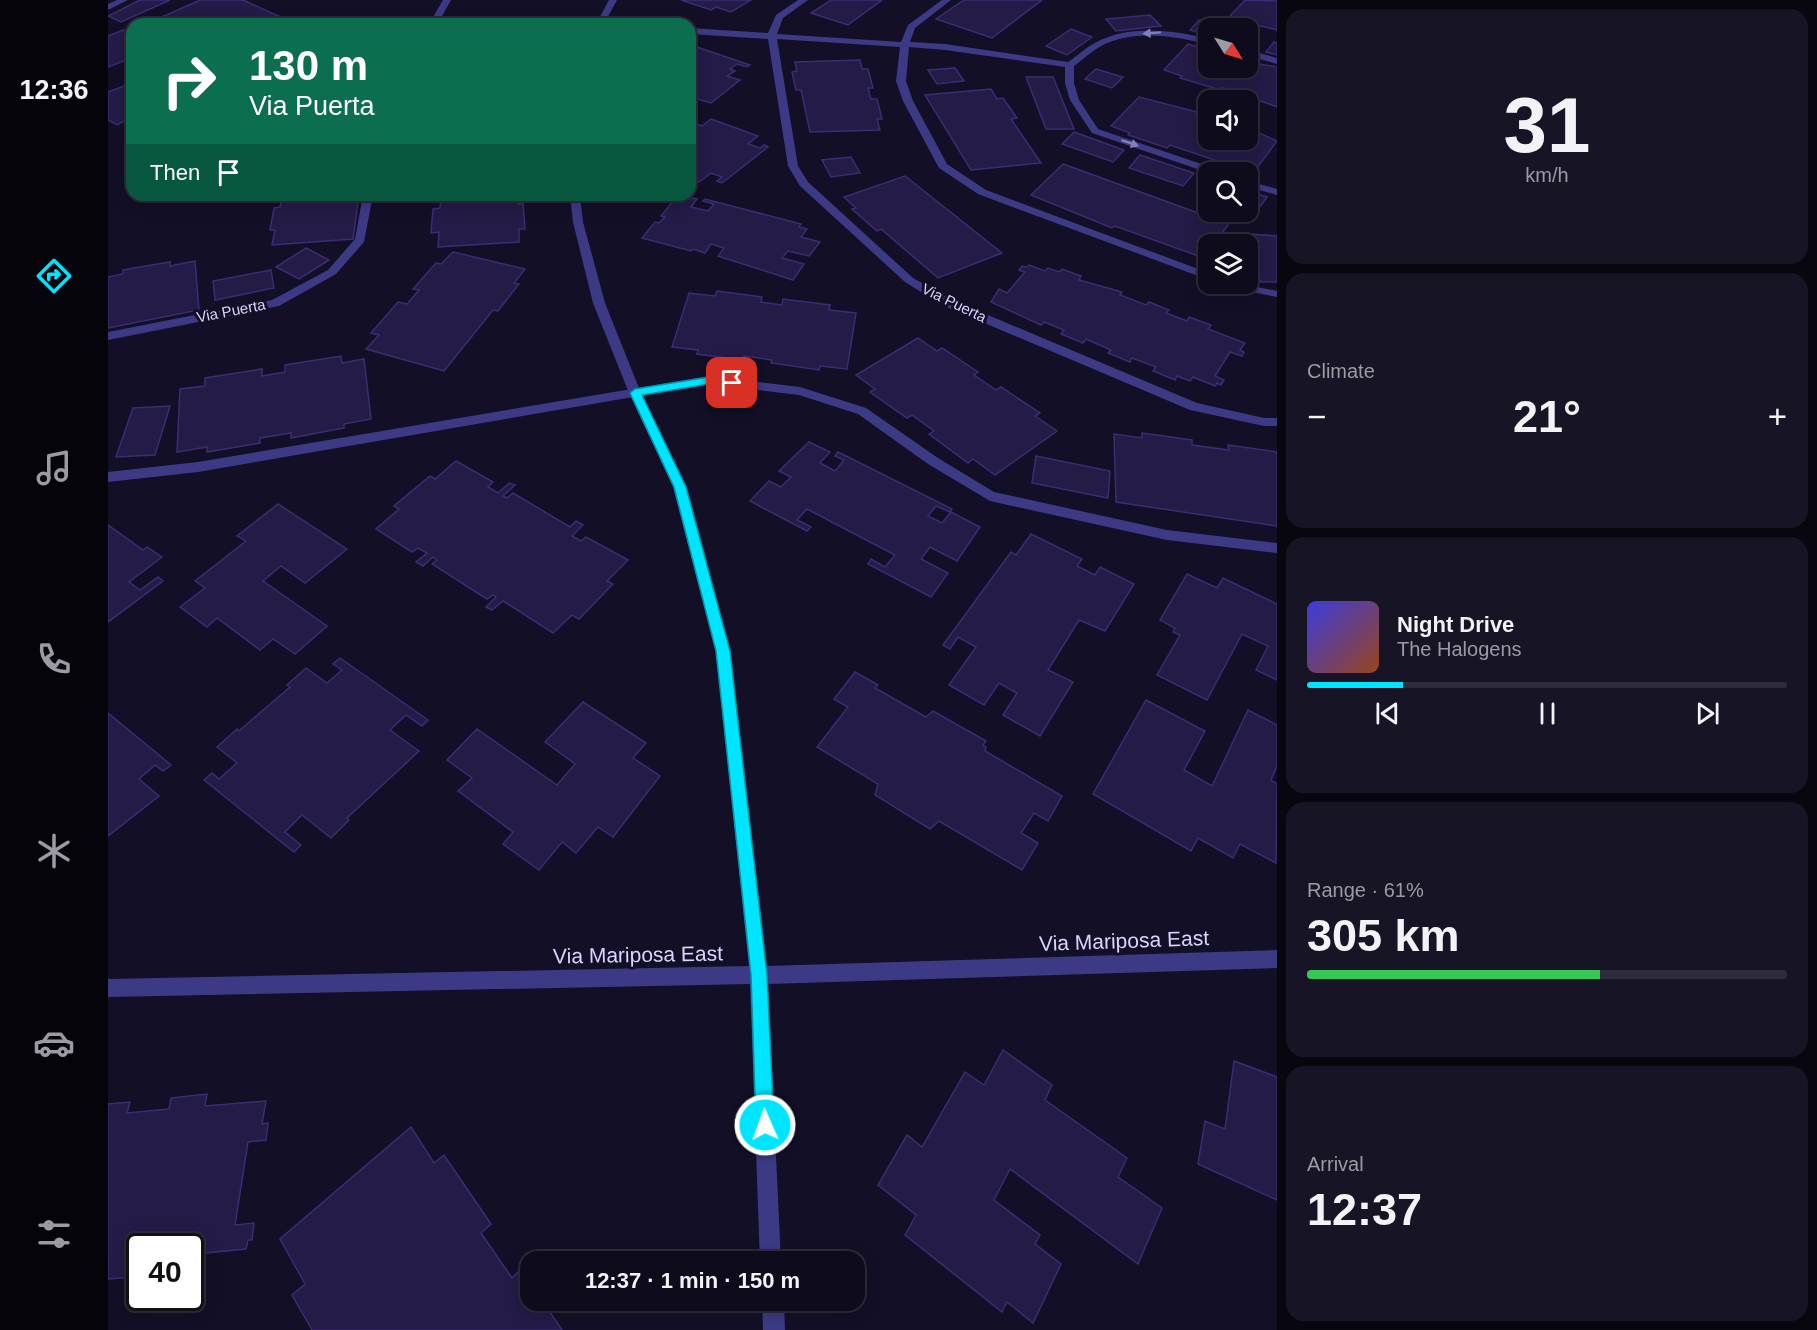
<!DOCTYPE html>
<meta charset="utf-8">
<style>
:root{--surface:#0e0b1c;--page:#171425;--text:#f1f3f6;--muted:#9b9ba3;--line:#2e2b3b;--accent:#00e5ff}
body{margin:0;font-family:Arial,sans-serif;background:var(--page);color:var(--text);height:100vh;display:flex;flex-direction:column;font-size:22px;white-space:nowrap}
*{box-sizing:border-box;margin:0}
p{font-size:20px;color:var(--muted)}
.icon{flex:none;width:33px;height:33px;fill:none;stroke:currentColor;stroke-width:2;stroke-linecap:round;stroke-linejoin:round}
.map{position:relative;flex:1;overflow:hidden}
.details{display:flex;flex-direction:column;gap:9px;padding:9px;background:#08060f;width:540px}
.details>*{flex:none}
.top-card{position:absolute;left:18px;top:18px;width:570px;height:183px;border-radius:18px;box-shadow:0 3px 15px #0003,0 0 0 2px var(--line);background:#0b6e4f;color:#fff;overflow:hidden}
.needle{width:39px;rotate:127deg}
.fabs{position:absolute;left:1090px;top:18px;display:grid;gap:12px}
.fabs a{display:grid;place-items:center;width:60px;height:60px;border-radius:12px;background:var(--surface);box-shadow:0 3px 15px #0003,0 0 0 2px var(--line);font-size:30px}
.speed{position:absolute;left:18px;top:1233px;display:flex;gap:12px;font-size:30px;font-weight:700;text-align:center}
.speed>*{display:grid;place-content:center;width:78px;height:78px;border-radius:50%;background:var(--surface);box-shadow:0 3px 15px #0003,0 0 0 2px var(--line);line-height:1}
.speed .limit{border:3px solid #111;border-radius:9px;background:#fff;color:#111}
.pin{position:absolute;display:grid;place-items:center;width:51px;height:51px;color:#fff;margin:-26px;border-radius:12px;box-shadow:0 3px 9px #0006}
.me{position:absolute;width:66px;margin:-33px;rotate:358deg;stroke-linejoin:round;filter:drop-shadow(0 0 4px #0008)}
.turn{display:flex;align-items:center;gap:21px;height:126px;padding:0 24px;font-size:27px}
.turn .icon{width:78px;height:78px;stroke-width:2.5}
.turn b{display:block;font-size:42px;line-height:51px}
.then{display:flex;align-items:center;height:57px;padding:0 24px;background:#0003;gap:12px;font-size:22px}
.big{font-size:45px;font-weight:800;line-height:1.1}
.details .tile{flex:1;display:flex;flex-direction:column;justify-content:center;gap:9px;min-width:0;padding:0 21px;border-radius:18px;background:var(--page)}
.details .dial{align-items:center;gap:0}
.dial b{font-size:78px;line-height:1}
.song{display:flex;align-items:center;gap:18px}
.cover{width:72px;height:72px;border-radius:9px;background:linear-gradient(135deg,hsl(240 70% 55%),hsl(20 70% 35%))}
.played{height:6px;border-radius:3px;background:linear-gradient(90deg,var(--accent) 20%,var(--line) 20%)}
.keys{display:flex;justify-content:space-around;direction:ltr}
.heat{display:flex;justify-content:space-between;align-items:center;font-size:33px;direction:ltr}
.charge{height:9px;border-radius:4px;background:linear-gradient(90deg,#34c759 61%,var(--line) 0)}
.trip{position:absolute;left:412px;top:1251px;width:345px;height:60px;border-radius:18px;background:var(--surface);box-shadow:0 3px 15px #0003,0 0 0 2px var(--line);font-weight:800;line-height:60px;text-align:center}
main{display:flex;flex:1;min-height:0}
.menu{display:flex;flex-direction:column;width:108px;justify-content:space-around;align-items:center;background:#06040b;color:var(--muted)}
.menu .icon{width:42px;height:42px}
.menu .active{color:var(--accent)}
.menu b{font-size:27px;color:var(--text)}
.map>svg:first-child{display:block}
</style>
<main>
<nav class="menu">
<b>12:36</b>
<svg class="icon active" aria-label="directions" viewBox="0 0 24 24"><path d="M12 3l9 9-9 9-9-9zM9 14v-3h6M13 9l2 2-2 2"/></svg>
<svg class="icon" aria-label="music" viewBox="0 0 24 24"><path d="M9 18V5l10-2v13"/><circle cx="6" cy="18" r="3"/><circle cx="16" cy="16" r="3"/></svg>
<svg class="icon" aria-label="phone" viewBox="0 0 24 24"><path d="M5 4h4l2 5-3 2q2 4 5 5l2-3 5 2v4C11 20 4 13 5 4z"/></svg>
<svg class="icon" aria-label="climate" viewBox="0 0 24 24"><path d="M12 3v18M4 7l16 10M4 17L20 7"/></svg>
<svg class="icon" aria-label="car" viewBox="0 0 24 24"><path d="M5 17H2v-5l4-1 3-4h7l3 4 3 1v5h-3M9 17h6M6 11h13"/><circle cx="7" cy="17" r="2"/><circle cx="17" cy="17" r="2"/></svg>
<svg class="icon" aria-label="filters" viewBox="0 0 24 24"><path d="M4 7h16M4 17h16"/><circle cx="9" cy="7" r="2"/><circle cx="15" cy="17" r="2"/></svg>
</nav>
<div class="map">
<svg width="1169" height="1330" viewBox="0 0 1169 1330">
<rect width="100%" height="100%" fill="#130f26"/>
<!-- building -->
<g fill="#241b47" stroke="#3b2d73" stroke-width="1.5">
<path d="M32,0H62L13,22L0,16Z"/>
<path d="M92,0H135L188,24H74L56,16Z"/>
<path d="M573,0H643L623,12L608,7L603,10Z"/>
<path d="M723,0H774L740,25L703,13Z"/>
<path d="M856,0H934L884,38L828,19Z"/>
<path d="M1137,0L1169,1V30L1120,18Z"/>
<path d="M1042,15L1053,26L1008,31L998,19Z"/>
<path d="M1091,20L1120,28H1101V35L1082,30Z"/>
<path d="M963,29L984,37L959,55L938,46Z"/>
<path d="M15,30L24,34V38L18,41L24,44V58L0,67V36Z"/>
<path d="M1166,42L1169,43V55L1158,52Z"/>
<path d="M1080,44L1099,50L1101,48V68H1140V62L1169,67V107L1128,92L1122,100H1101V140H1140V128L1169,141L1145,173L1062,145L1059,148L1020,135L1022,133L1003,126L1031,97L1089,112L1088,115L1091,116L1100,105L1091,102L1097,96L1106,99L1115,88L1109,89L1072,78L1074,76L1056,70Z"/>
<path d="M583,45L642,65L639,67L629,64L622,69L627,71L619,76L632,80L603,103L582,97V51L586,49L582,47Z"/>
<path d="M752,60L754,69H760L765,88H760L763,99H769L774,119H769L772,130L702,132L693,90H688L684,72L689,71L687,62Z"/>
<path d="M847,68L856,81L829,84L820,70Z"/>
<path d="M988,69L1015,77L1004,88L977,79Z"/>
<path d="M918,77H945L966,129H938Z"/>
<path d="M24,83V117L9,125L0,120V92Z"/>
<path d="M883,89L889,99L895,98L909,118L903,119L933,163L863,170L817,95Z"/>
<path d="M603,119L650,136L640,144L652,148L656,145L660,147L614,183L609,181L614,177L603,173L591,182L582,178V122L594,126Z"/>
<path d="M966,132L1016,150L1005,162L954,144Z"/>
<path d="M1032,155L1086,173L1075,186L1021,168Z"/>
<path d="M743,157L752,173L723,177L714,160Z"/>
<path d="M955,164L1093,214L1094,212L1122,222L1106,244H1101V251L1096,258L1007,226L1004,228L923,195Z"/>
<path d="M797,176L894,253L830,278L773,229L769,231L744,209L748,208L736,197Z"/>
<path d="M1140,191L1159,197L1149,211L1140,208Z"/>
<path d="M175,195H251L245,239L164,245L167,230H162L166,208L172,207Z"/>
<path d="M325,195H409L410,204L415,203L417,229H411V242L330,247L331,232L323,233L325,209L332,208L333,197H325Z"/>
<path d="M570,195L589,199L583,207L600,211L606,204L595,201L597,199L693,224L691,227L699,229L693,237L712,242L701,256L680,251L674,258L696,264L685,280L610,256L616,248L603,244L597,253L585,249L583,251L534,238L547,222L551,223L557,217L553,216Z"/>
<path d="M1129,233L1169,236V282H1153L1140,255V244H1135Z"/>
<path d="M198,248L221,260L191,279L168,267Z"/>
<path d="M345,252L417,269L406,283L411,284L390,311L385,310L336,371L258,349L271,335L263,333L290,302L299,304L311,290L305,289L328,263L333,264Z"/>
<path d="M87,261L91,310L0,328V277L15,274V270L62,262V266Z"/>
<path d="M921,265L937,271L940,268L951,272L954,269L973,276L971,280L1014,292L1012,295L1038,305L1041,302L1061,310L1058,313L1079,321L1081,317L1103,325L1100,329L1137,343L1132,350L1136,352L1134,356L1122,352L1107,376L1116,380L1113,385L1109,383L1107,386L1085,377L1082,381L1069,376L1067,380L1045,371L1048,367L1024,358L1022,362L1000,353L1003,350L978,339L975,343L953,334L956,330L936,322L933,325L883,302L891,289L899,293L917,272L911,270L914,266L919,267Z"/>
<path d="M163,270L166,288L107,300L105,281Z"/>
<path d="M609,291L654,297L653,302L674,305L675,299L722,305L721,310L748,313L739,369L712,366L711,370L663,363L664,360L636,356L635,360L589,354L590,350L564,347L581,293L607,296Z"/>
<path d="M810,338L829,351L834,348L870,372L866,375L888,390L893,387L932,413L927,416L949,431L887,475L865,459L860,463L821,434L826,431L804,415L799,418L762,392L767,389L748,375Z"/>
<path d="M233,356L234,363L256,359L263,419L236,424V428L183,438V433L152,438V443L99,452V447L69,452L72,389L97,386V378L154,369V376L177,372V365Z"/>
<path d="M62,406L47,455L8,457L25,408Z"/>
<path d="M1034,433L1084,440V445L1121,450L1120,445L1169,452V526L1008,502L1006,434L1034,438Z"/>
<path d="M701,442L722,452L712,463L727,471L736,460L727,456L730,452L844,509L842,512L828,506L820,516L834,523L843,512L872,527L849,561L822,547L813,559L840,573L823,597L760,564L763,559L777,567L787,555L699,509L689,520L703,527L699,531L642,501L661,481L673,487L683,477L671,471Z"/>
<path d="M928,456L1002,471L1000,498L924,483Z"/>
<path d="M348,461L385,482L380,487L390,493L401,483L407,485L395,496L399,498L405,493L462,527L468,521L475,525L464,536L473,541L478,537L520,560L499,581L505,584L471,619L464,615L445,633L395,601L384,610L378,607L388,597L385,595L379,599L324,564L329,560L325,557L315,566L308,562L319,553L310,548L304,552L268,529L291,509L286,506L322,476L327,479Z"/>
<path d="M170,504L239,549L197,583L173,566L155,581L219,626L187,654L165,639L152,650L109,618L99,627L72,607L97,588L87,581L138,541L129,536Z"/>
<path d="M0,525L35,550L39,547L54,557L21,582L32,590L50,577L55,581L0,622Z"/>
<path d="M923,534L974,559L969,566L987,575L992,567L1026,584L997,631L971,620L940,670L965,682L932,736L895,715L909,693L891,683L876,705L841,685L868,647L850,637L842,649L835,645L903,552L908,555Z"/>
<path d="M1079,574L1109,588L1115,578L1169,604V680L1148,670L1160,646L1134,634L1099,700L1049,675L1072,635L1065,632L1067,628L1052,620Z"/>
<path d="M232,658L320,720L314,726L298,715L282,730L311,751L239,818L241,820L223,838L194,815L177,832L193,845L186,852L96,780L104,773L111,779L129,763L109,747L129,729L131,731L182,687L179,685L198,668L219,683L234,670L225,664Z"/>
<path d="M747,672L770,685L767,688L818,717L825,711L878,741L875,745L878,747L877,751L954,796L940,821L926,813L913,833L930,843L914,870L831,821L822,829L767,795L770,784L709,747L740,707L726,699Z"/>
<path d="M1038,700L1097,731L1076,770L1104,786L1140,710L1169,725V766L1163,780L1169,784L1168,863L1132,844L1125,858L1090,838L1083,851L985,794Z"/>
<path d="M475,702L538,743L525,758L552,776L505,837L490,827L468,853L454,842L431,870L395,844L405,832L350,791L364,778L339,760L369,729L449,785L467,764L437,742Z"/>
<path d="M0,713L63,765L55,771L47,765L31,779L51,796L0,836Z"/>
<path d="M895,1050L944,1085L937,1100L1019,1158L1010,1177L1054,1208L1030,1264L902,1169L886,1200L932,1235L927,1244L953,1264L925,1323L899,1302L894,1312L797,1235L808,1215L770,1185L799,1135L814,1147L857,1072L876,1085Z"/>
<path d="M1126,1061L1169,1077V1200L1090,1164L1097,1121L1117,1129Z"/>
<path d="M99,1094L97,1106L158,1101L154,1124L160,1123L158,1140L140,1142L127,1225L146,1223L144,1240H140L138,1249L97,1253L94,1271L82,1272V1246H32V1290L25,1291L27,1277L0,1279V1104L22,1102L19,1113L61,1109L63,1098Z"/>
<path d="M303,1127L326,1163L336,1155L383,1224L373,1233L404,1278L413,1269L423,1284V1300H434L454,1330H204L184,1295L197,1284L172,1239Z"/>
</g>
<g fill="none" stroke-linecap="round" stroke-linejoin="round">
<!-- minor -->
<g fill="#3d3a85" fill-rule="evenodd">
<path d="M9,0H20L0,10V4Z"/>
<path d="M335,0H343L333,18L427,21L431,24H321Z"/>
<path d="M690,0H700L675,18L669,34L793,42L800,25L834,0H843L807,28L802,42L837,44L960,62C969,56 977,48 987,43C1021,24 1065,30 1101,39V45C1067,36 1027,29 993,46C984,51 975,59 966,66V83L971,100L990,129L1111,170L1112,172L1101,173L984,133L962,100L957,83V67L837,50L801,47L798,81L805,101L839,164L878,190L1101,273V280L870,194L831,168L795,101L788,81L792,47L669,39L690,166L700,182L805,278L842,299L1089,403L1156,418H1169V426H1156L1082,410L834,305L797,282L692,186L680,166L660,39L582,34V28L660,33L668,15Z"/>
<path d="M1140,50L1169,58V64L1140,56Z"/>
<path d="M1140,181L1169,189V195L1140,187Z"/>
<path d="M255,195H265L256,242L228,274L171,306L0,340V332L164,300L220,270L247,239Z"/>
<path d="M1113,284H1134L1169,291V297L1119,287Z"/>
<path d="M601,376L692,387L758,408L830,458L886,492L1059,530L1169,543V553L1059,540L882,501L820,464L750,414L691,395L601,384L90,472L0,482V472L90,462Z"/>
</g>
<!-- tertiary -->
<g fill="#3d3a85" fill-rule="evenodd">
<path d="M501,0H509L496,24H488Z"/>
<path d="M462,195H472L475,222L497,303L533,393L579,487L622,651L659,966L1169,950V968L660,984L673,1262H652L642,984L0,997V979L641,966L608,651L565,487L521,393L485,303L465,222Z"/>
<path d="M654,1300H676L677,1330H655Z"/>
</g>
</g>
<!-- one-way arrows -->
<defs><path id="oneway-solid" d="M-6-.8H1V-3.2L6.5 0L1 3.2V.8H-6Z" transform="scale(1.5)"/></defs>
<g fill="#837fbc">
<use href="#oneway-solid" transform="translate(1044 33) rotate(176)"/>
<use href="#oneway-solid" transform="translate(1022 143) rotate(19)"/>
</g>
<!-- route -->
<path fill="#00e5ff" stroke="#0095a6" stroke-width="1.5" d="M601,377L624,379L629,383L624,387L601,384L534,395L578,487L622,651L659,975L666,1125L663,1131L657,1133L651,1131L648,1125L643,975L608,651L566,487L522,393L527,389Z"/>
<g text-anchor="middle" stroke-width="6" stroke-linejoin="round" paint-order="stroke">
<!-- far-street labels -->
<g font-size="15" fill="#d9d4ff" stroke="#130f26">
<text transform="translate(846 303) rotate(26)" y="5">Via Puerta</text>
<text transform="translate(123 311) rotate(-11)" y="5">Via Puerta</text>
</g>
<!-- near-street labels -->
<g font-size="21" fill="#d9d4ff" stroke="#130f26">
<text transform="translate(1016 941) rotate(-2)" y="7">Via Mariposa East</text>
<text transform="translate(530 955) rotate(-1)" y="7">Via Mariposa East</text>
</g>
</g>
</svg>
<div class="fabs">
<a><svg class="needle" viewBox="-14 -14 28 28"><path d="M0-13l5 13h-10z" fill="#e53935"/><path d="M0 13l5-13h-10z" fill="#9b9ba3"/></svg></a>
<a><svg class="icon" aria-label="sound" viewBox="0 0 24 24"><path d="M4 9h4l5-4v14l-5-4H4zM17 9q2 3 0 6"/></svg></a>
<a><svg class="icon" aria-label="search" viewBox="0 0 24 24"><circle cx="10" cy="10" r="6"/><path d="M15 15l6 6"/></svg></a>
<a><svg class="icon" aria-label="layers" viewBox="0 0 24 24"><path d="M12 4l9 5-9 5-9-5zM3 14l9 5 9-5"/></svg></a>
</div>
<div class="speed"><div class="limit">40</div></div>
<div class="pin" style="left:624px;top:383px;background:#d93025"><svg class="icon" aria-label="arrive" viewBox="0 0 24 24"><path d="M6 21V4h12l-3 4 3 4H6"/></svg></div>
<svg class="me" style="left:657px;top:1125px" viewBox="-20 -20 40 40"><circle r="17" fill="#00e5ff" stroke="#fff" stroke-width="3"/><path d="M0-11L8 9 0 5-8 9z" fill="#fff"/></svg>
<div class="trip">12:37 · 1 min · 150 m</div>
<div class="top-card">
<div class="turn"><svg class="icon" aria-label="right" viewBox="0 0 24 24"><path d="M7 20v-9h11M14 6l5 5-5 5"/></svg><div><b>130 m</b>Via Puerta</div></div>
<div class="then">Then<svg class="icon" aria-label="arrive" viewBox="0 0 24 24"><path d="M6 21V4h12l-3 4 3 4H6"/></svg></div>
</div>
</div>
<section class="details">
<div class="tile dial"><b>31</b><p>km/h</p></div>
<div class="tile"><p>Climate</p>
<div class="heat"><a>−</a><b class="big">21°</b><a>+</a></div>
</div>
<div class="tile">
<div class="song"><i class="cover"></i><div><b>Night Drive</b><p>The Halogens</p></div></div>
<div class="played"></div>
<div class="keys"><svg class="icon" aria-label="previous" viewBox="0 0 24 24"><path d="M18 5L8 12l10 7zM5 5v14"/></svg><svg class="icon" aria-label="pause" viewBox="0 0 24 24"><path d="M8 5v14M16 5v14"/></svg><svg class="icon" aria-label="next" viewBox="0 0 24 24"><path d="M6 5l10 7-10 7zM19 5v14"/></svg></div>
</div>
<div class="tile"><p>Range · 61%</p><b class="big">305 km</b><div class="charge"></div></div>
<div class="tile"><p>Arrival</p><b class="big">12:37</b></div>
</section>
</main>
